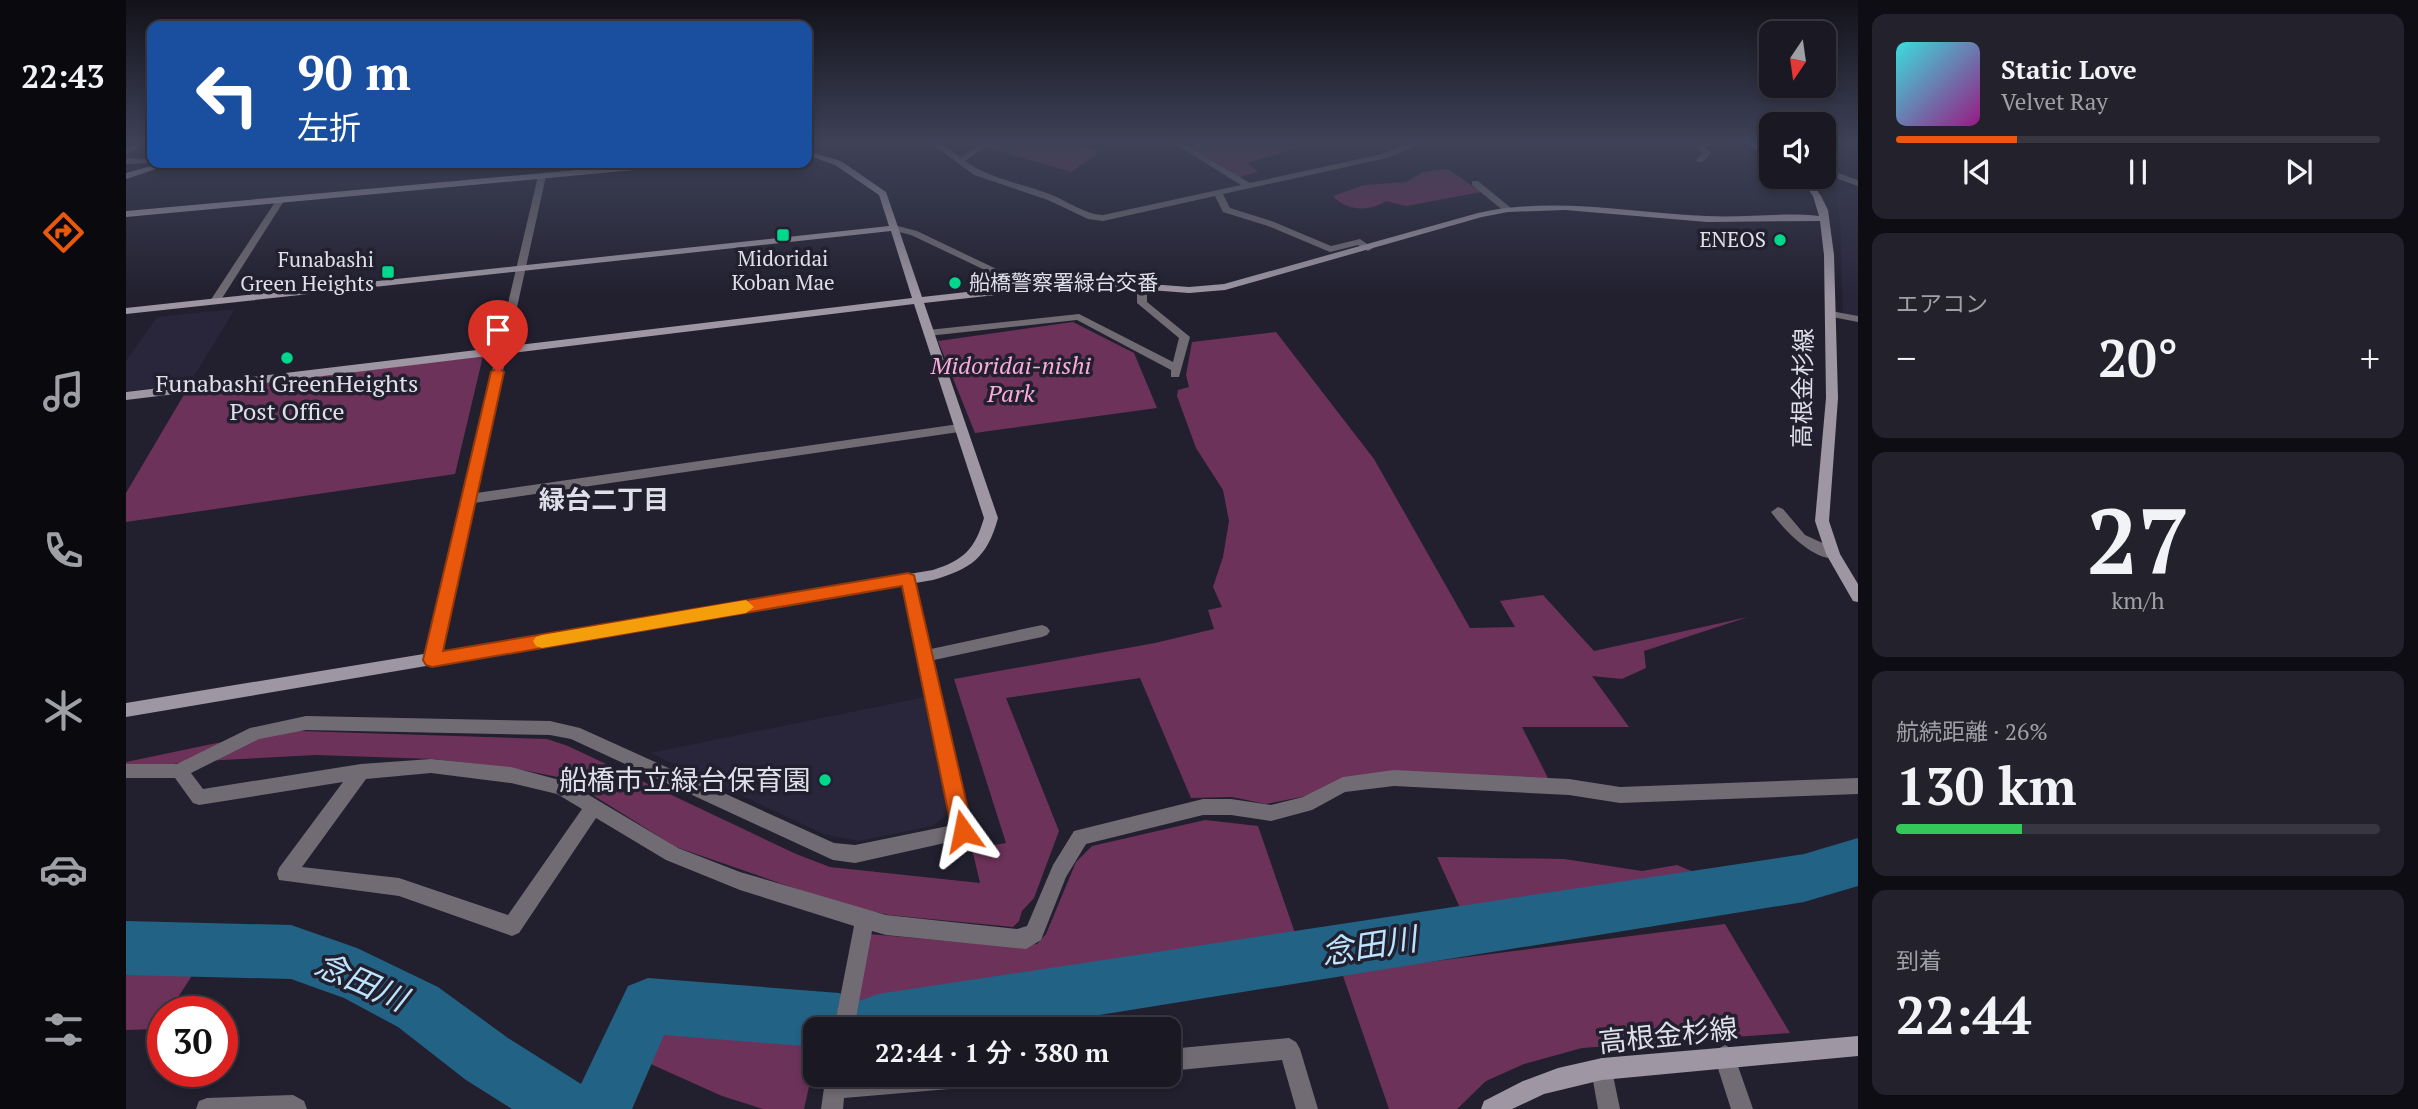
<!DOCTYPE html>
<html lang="ja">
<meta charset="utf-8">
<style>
:root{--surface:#1a1823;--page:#23212b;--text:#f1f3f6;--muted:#9fa0a6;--line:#383741;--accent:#ea580c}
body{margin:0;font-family:"PT Serif","Noto Sans JP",serif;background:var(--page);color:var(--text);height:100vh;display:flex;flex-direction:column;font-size:26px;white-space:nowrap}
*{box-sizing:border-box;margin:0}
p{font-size:23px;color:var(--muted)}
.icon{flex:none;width:38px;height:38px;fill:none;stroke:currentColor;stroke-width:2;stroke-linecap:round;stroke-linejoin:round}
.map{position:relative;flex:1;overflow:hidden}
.panel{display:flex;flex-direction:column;gap:14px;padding:14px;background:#0e0d13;width:560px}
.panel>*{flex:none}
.top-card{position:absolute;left:21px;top:21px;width:665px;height:147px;border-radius:14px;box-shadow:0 4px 10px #0003,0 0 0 2px var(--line);background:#1a4fa0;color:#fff;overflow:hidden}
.needle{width:46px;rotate:193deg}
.controls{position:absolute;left:1633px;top:21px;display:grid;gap:14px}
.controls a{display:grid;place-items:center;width:77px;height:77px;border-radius:14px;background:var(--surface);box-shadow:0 4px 10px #0003,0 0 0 2px var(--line);font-size:35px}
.speed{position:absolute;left:21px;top:996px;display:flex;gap:14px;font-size:35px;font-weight:700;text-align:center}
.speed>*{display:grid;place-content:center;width:91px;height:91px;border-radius:50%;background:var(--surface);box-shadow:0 4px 10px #0003,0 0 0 2px var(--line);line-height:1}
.speed .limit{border:10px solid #d22;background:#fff;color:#111}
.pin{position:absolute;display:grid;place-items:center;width:60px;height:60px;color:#fff;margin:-72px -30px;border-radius:50% 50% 50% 0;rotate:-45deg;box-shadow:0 0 7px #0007}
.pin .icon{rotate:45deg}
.me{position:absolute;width:77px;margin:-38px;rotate:348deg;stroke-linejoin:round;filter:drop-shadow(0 0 5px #0008)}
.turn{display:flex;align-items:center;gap:24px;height:147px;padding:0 35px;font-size:32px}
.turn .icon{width:91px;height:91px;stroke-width:2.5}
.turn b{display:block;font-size:49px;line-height:60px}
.big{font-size:52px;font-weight:600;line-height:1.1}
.panel .tile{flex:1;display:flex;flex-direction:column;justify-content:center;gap:10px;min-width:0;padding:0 24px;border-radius:14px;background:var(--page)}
.panel .dial{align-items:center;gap:0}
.dial b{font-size:91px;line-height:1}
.song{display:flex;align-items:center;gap:21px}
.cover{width:84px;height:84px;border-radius:10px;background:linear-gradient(135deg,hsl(180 70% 55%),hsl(310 70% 35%))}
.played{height:7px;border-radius:4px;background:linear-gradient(90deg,var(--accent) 25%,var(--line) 25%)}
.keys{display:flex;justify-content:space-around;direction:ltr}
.heat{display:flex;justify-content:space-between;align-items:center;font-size:38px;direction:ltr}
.charge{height:10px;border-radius:5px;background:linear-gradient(90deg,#34c759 26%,var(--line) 0)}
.trip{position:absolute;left:677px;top:1017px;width:378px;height:70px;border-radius:14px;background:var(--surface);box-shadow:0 4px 10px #0003,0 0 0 2px var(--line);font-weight:600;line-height:70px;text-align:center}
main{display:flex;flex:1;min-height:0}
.dock{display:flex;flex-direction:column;width:126px;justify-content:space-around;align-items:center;background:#0a0a0e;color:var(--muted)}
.dock .icon{width:49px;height:49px}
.dock .selected{color:var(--accent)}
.dock b{font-size:32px;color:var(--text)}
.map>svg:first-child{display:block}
</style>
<main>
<nav class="dock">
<b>22:43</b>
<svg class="icon selected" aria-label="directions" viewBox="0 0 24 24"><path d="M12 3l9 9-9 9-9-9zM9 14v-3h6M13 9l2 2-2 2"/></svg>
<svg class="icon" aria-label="music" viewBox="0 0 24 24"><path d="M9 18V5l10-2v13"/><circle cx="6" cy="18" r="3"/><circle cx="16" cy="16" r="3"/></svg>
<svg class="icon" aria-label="phone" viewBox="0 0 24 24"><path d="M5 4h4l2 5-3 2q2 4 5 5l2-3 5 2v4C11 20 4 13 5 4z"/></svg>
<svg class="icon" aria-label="climate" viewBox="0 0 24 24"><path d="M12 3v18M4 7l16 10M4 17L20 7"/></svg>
<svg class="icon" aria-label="car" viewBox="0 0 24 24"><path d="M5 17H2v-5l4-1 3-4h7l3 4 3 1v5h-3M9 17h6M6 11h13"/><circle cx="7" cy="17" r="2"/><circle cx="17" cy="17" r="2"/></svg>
<svg class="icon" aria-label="filters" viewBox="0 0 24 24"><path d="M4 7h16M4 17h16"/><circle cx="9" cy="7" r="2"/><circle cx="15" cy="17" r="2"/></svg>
</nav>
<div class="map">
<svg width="1732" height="1109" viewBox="0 0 1732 1109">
<rect width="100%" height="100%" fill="#22202f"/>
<!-- built -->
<g fill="#29263b">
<path d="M1732,187V316L1717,313L1714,220L1709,194Z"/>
<path d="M109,309L63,384L0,391V361L31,317Z"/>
<path d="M799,697L821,807L819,816L806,826L733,841L698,834L524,753Z"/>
</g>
<!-- green -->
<g fill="#6d325a">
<path d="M870,141H932L974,152L945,172L860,147Z"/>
<path d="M1054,141H1162L1175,147L1121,163L1132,172L1114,177Z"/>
<path d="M1322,169L1355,192L1280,206L1260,201C1243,212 1220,211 1207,196L1238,185L1280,182L1297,172Z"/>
<path d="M947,322L1008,353L1031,408L849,433L812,341Z"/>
<path d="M1150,332L1248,459L1344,628L1389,627L1374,601L1417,595L1468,651L1622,617L1518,651L1520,668L1496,679L1466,676L1503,727H1396L1424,782L1263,771L1180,796L1140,804L1106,797L1065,798L1014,678L880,698L933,831L908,898L896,911L893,921L887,927L763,915L714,904L550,847L441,779L387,768L307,759L190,755L57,762L0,774V762L91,743L173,731L421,739L442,746L670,854L704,867L854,883L846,849L880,843L828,679L1029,643L1088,629L1082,610L1096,607L1087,587L1097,557L1103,521L1097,490L1070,448L1051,396L1052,390L1063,387L1060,375L1066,342Z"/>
<path d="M357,356L329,474L0,522V493L59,393Z"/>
<path d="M1079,820L1132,826L1179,962L729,1015L743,934L890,947L911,944L920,934L950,862L966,846Z"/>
<path d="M1311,857L1438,859L1516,871L1551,865L1599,885L1636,878L1638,860L1669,898L1345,932Z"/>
<path d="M1599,924L1664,1033L1456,1048L1398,1064L1360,1081L1331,1109H1263L1216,973Z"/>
<path d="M0,964L73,965L43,1011L37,1012V1022L32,1029L0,1030Z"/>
<path d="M522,1016L689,1031V1060L678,1109H637L596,1096L509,1057Z"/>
</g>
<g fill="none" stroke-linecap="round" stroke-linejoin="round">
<!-- river -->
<path fill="#226285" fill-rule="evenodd" d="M1732,838V886L1678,902L886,1029H690V1047L538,1035L506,1109H386L340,1080L272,1027L218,998L165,979L0,975V921L165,925L231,948L312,987L382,1038L455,1084L502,986L522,978L713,993L733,1001L752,994L1678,854Z"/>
<!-- street -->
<g fill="#716c73" fill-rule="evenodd">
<path d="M14,141H23L0,155V149Z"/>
<path d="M802,141H811L834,157L860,141H869L839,161C865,179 897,184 926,195C943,202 958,214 977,215L1115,185L1044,141H1053L1124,183L1256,154L1291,141H1302L1261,158L1097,194L1104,208L1148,222L1205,246L1234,239L1247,248L1242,251L1232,245L1204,252L1142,226L1097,212L1089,196L977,221L962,219L922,200L848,175Z"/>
<path d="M1589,141H1605L1580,147L1585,153L1577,162H1571L1570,160L1576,153L1570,146L1571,144Z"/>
<path d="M0,158L26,159V163H30L0,164Z"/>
<path d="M1698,168L1732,180V186L1698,174Z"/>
<path d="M416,173L420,176L350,493L833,424L839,428L833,432L348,503L314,660L311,664L306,666L301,664L298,660L412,176Z"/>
<path d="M1346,181H1352L1385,208V212H1379L1346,185Z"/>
<path d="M151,199L158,201L93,303H85L84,301Z"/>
<path d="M768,225L791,231L908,287L899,289L785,235L765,230V226Z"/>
<path d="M1016,283L1021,286V302L1064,337L1053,377H1045V370L951,320L802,336L797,333L802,330L953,314L1047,362L1053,338L1011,303V286Z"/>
<path d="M1705,311L1732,316V322L1701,316L1700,314Z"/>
<path d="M1652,507L1657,509L1679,535L1712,550L1714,554L1712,558C1689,563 1657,529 1645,512Z"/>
<path d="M782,574L787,575L789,579L805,649L916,625L921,627L924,631L921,635L916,637L808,660L846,831L843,837L837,839L729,863L707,860L445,739L424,735L180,730L133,739L65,773L77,789L235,764L305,759L385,767L441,782L552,848L614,872L760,915L891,929L901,926L927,865L948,831L1077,799H1105L1145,805L1177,797L1217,777L1268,770L1443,779L1494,787L1732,778V794L1494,803L1443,795L1268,786L1219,792L1186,810L1145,821L1105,815H1077L960,844L940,877L915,940L900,949L760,935L746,931L728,1029H708L728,926L614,890L540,860L470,818L393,933L386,936L273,896L153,880L151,874L153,868L217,782L73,805L67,803L49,778H0V764H51L124,728L180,716L424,721L454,728L708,843L729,845L827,825L775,579L777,575ZM305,773L385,783L431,794L456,809L382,915L273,878L176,867L240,779Z"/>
<path d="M1163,1038L1170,1042L1174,1049L1192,1109H1170L1156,1060L1043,1071V1049Z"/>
<path d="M1599,1045L1606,1049L1627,1109H1605L1588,1056L1592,1049Z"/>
<path d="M1476,1058L1484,1061L1494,1109H1472L1465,1069L1468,1061Z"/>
<path d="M700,1074L721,1076L880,1074L878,1082L870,1085L718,1098L717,1109H695Z"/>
<path d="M167,1095L178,1101L181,1109H70L73,1101L81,1098Z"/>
</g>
<!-- secondary -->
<g fill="#9e96a2" fill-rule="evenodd">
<path d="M1614,141H1624L1645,152V157Z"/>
<path d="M681,151L715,161L760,192L796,297L958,279L1063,287L1098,284L1352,213C1428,196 1504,213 1581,216C1618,218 1656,212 1693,216L1687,196L1673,177H1681L1695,196L1702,210L1708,255L1712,398L1703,521L1714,554L1732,584V602L1727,601L1700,554L1689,521L1700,398L1698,255L1694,221L1581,222L1439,210L1382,212L1356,217L1099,290L1063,293L958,285L798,303L872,518C861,558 845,569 807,580L0,717V703L807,570C838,560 849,549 858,518L788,304L0,400V392L786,298L765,231L0,314V308L763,226L753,195L709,165L681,155Z"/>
<path d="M36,163H48L0,179V173Z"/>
<path d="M526,163H555L551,166L0,217V211Z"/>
<path d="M1732,1036V1056L1476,1080L1418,1094L1386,1109H1355L1358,1101L1397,1081L1432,1068L1476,1058Z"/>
</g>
</g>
<!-- sky -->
<linearGradient id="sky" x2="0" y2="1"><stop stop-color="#13121a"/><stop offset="0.48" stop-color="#3e4258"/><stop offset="1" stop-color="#3e4258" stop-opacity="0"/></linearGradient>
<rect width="1732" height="296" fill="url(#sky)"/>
<!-- route -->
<path fill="#ea580c" stroke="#983908" stroke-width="2" d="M372,368L378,372L317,651L782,573L788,575L847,831L844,837L837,840L829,837L826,831L776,586L306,667L300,665L297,660L365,372Z"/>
<!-- slow -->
<path fill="#f59e0b" d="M620,600L628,607L620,613L416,648L410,646L407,641L410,637L416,635Z"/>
<!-- markers -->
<g fill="#00d98c" stroke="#22202f" stroke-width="2.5">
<rect x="650" y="228" width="14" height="14" rx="3.5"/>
<circle cx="1654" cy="240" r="7"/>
<rect x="255" y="265" width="14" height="14" rx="3.5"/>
<circle cx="829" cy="283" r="7"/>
<circle cx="161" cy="358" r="7"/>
<circle cx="699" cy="780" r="7"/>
</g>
<g text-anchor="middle" stroke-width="7" stroke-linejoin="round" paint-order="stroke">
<!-- far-poi labels -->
<g font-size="21" fill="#dfdfe9" stroke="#22202f" text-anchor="end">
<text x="1640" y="247">ENEOS</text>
<text x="657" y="266" text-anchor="middle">Midoridai<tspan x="657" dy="24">Koban Mae</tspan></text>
<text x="248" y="267">Funabashi<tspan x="248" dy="24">Green Heights</tspan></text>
<text x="843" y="290" text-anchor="start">船橋警察署緑台交番</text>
</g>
<!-- park labels -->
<g font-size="24" font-style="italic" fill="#f9abdc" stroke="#22202f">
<text x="885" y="374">Midoridai-nishi<tspan x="885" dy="28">Park</tspan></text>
</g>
<!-- poi labels -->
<g font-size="24" fill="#dfdfe9" stroke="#22202f">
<text x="161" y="392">Funabashi GreenHeights<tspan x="161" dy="28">Post Office</tspan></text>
</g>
<!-- street labels -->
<g font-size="24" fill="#dfdfe9" stroke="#22202f">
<text transform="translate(1677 388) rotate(-89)" y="8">高根金杉線</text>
</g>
<!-- neighbourhood labels -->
<g font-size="26" font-weight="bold" fill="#dfdfe9" stroke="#22202f">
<text x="478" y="509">緑台二丁目</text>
</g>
<!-- near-poi labels -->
<g font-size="28" fill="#dfdfe9" stroke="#22202f" text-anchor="end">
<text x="685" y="790">船橋市立緑台保育園</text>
</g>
<!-- near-street labels -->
<g font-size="28" fill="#dfdfe9" stroke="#22202f">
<text transform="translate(1542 1035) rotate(-6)" y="10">高根金杉線</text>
</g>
<!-- near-water labels -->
<g font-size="32" font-style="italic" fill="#bde4fe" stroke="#22202f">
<text transform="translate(1243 946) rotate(-9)" y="11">念田川</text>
<text transform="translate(235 982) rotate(24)" y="11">念田川</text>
</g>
</g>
</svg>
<div class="controls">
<a><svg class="needle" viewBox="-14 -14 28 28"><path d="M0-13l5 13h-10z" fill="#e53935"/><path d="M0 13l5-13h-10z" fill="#9fa0a6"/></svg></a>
<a><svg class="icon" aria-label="sound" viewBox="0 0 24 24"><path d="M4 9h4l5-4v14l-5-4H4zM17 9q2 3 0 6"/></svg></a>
</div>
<div class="speed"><div class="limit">30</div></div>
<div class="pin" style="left:372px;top:372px;background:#d93025"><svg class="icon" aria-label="arrive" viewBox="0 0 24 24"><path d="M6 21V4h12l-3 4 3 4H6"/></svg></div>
<svg class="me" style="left:837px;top:831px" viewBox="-20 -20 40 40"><path d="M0-17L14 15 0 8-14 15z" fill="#ea580c" stroke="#fff" stroke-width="4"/></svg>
<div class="trip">22:44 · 1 分 · 380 m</div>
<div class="top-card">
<div class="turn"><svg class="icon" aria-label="left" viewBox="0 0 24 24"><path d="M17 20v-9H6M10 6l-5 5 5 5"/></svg><div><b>90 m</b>左折</div></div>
</div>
</div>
<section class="panel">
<div class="tile">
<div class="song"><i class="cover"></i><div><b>Static Love</b><p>Velvet Ray</p></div></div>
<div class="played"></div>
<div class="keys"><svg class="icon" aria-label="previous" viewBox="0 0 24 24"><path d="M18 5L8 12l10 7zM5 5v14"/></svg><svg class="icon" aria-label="pause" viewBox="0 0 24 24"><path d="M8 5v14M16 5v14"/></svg><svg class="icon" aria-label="next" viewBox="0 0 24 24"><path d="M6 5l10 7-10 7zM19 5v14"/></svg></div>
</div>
<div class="tile"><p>エアコン</p>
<div class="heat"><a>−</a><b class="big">20°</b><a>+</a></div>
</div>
<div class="tile dial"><b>27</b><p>km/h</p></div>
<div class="tile"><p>航続距離 · 26%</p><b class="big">130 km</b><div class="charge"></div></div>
<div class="tile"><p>到着</p><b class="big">22:44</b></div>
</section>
</main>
